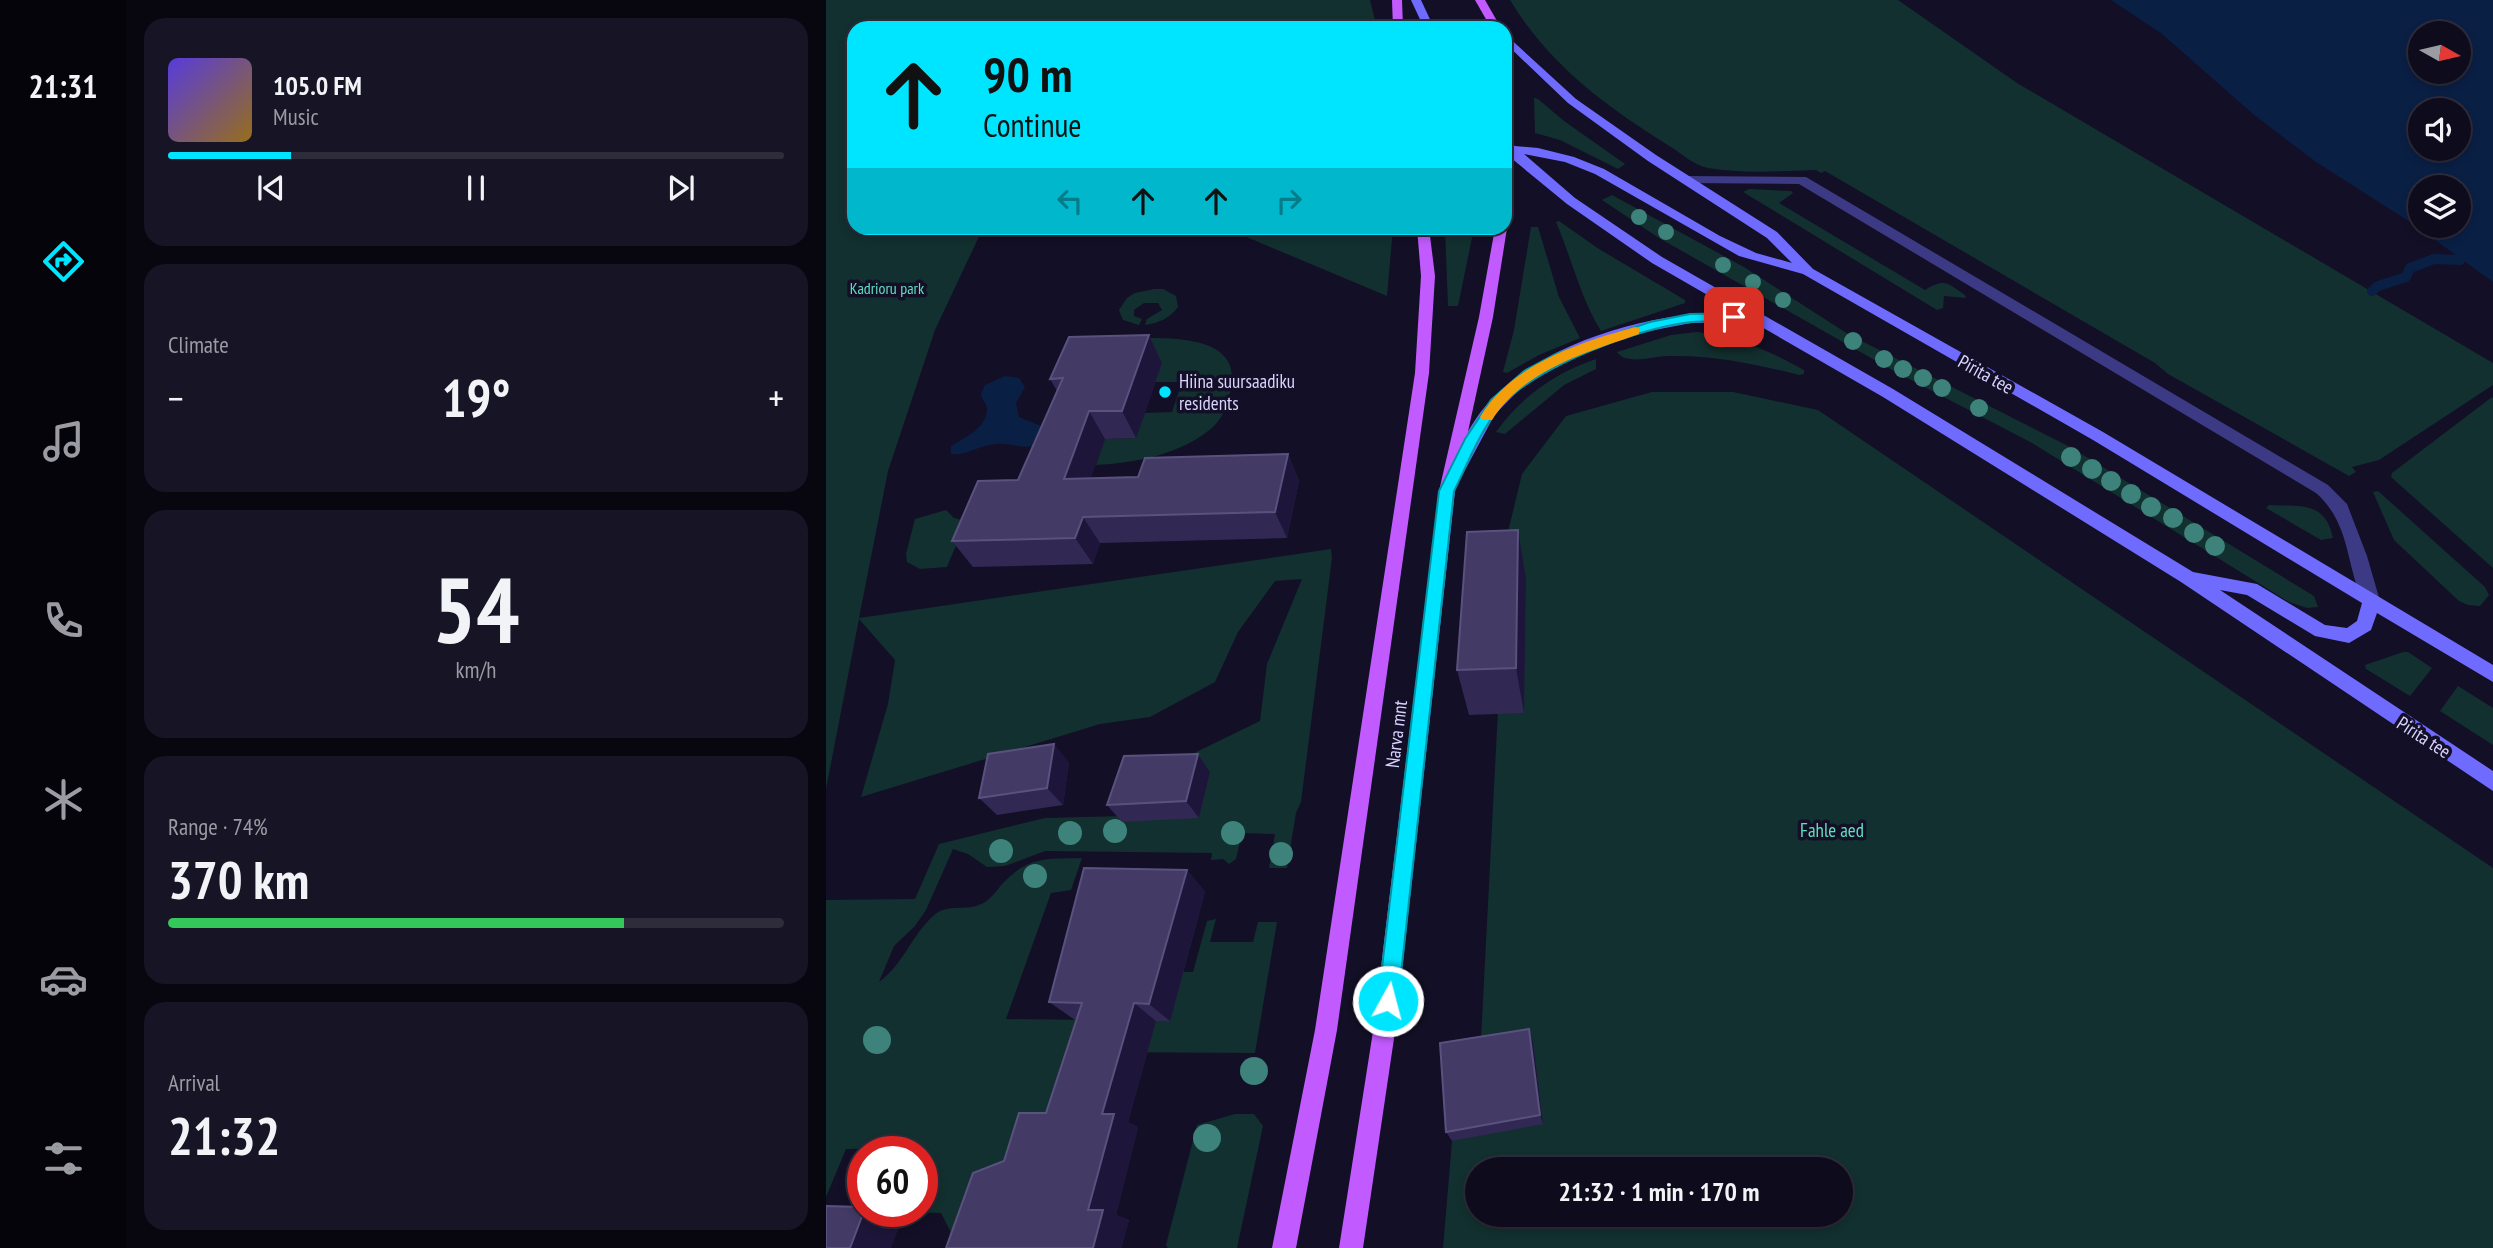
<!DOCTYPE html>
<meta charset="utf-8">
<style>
:root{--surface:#0e0b1c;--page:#171425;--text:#f1f3f6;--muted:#9b9ba3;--line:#2e2b3b;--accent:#00e5ff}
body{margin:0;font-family:"PT Sans Narrow",sans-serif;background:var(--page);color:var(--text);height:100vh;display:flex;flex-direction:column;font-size:26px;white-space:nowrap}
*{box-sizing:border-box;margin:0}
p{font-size:23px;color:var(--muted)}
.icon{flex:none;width:38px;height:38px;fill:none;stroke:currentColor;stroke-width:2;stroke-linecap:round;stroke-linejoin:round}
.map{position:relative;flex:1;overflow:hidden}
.drawer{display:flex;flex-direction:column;gap:18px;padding:18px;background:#08060f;width:700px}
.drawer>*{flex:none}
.top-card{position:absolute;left:21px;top:21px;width:665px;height:214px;border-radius:21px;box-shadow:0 4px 10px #0003,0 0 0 2px var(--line);background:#00e5ff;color:#111;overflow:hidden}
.needle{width:46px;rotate:98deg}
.tools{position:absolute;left:1582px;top:21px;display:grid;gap:14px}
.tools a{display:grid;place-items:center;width:63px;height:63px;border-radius:50%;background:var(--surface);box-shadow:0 4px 10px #0003,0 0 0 2px var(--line);font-size:35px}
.speed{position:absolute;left:21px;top:1136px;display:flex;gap:14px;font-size:35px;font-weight:700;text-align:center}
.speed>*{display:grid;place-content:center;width:91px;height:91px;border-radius:50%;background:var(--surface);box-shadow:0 4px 10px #0003,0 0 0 2px var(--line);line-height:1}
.speed .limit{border:10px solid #d22;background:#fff;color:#111}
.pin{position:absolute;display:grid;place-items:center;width:60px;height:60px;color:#fff;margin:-30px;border-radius:14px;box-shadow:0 4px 10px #0006}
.me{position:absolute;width:77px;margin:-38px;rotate:7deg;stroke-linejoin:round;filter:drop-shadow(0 0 5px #0008)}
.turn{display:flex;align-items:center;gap:24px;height:147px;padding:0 21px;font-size:32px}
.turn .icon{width:91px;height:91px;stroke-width:2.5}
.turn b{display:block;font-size:49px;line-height:60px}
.lanes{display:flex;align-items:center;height:66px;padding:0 21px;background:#0003;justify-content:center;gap:35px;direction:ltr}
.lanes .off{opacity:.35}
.big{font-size:52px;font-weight:700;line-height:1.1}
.drawer .tile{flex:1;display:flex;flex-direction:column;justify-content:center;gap:10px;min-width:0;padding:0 24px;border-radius:21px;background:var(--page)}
.drawer .dial{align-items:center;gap:0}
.dial b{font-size:91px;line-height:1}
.song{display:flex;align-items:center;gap:21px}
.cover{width:84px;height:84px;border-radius:10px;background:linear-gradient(135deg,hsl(250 70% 55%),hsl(40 70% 35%))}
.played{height:7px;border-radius:4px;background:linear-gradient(90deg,var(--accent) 20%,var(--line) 20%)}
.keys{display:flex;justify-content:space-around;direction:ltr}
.heat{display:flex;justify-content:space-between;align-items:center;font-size:38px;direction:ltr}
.charge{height:10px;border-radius:5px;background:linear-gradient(90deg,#34c759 74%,var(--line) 0)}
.trip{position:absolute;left:639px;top:1157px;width:388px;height:70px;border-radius:35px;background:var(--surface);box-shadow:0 4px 10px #0003,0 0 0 2px var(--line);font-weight:700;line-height:70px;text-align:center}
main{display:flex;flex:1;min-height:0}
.tab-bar{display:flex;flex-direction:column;width:126px;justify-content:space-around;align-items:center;background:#06040b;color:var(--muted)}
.tab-bar .icon{width:49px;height:49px}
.tab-bar .selected{color:var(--accent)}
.tab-bar b{font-size:32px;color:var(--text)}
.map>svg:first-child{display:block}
</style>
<main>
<nav class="tab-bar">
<b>21:31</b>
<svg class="icon selected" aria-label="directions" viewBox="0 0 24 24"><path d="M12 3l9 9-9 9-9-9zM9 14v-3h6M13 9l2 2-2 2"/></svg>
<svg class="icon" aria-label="music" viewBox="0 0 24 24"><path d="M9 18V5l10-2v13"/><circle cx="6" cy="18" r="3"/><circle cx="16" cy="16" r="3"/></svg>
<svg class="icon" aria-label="phone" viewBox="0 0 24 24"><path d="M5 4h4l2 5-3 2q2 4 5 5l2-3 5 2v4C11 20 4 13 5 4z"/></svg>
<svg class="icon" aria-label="climate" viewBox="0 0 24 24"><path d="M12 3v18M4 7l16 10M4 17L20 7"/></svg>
<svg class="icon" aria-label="car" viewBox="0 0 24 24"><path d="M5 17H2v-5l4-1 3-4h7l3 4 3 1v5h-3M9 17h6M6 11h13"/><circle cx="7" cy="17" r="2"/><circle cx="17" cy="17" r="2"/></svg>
<svg class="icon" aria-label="filters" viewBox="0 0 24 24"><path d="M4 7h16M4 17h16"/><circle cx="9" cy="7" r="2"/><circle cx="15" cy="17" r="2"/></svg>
</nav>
<section class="drawer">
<div class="tile">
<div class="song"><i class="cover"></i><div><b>105.0 FM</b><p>Music</p></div></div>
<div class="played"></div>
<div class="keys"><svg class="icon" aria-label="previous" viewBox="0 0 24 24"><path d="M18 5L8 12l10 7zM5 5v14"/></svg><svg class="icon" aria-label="pause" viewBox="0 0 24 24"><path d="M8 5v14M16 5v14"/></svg><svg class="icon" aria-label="next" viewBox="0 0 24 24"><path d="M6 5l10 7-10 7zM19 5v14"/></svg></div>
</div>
<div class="tile"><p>Climate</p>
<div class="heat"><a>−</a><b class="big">19°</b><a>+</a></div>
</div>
<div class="tile dial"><b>54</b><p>km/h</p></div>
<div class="tile"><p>Range · 74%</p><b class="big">370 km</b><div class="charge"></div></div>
<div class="tile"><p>Arrival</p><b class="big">21:32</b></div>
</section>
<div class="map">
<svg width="1667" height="1248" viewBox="0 0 1667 1248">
<rect width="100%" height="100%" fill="#130f26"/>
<!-- green -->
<g fill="#12302f" fill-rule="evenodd">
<path d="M0,0H544L550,24V28H28V228H157L109,330L62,471L33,618L505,549L506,558L475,802L470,813L461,868H443L449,834L416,833L410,859L403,864L397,859L385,860L386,853L219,851L179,866L161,867L142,854L127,849L100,910L89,926L68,946L53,982C76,966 86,935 107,916C121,903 137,911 153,905C163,902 170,891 177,883C203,856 220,859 256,858L245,890L225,893L180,1019L344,1021L357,972H367L381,921L390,919L384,942H427L432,922H451L429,1053L270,1052L133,1248L115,1213L76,1212L96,1211V1159L100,1148L20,1149L0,1197V900L89,899L113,844L219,818L298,816L362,756L434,721L441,664L476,579L449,581L412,632L389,682L324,717L274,724L35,797L62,704L69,660L33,619L0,789Z"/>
<path d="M684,0H1072L1191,83L1667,363V385L1553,460L1526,467L1530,472L1523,476L1342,374L1329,363L999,171L995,173L990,170C955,171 917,174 882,168C869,166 856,154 845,147C782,108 723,65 684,0Z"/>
<path d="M708,98L712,99L738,121L799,164L792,169L734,140L709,133Z"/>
<path d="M923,189L965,191L967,193L953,203L1099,290C1119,278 1121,283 1139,295L1140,298L1118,296L1117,308L1111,310L917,192Z"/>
<path d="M786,195L918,267L1022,334L1244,447L1488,596L1492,607L1481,608L1463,602L1206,443L1068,371L833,238L776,200Z"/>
<path d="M733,221L773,249L859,300V303L775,331C754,297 746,259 730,222Z"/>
<path d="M705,227H712L733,297L754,338L713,355L681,373L677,372L688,330Z"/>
<path d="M399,228H567L561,296Z"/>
<path d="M619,228H648L632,306H622Z"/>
<path d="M328,289H337L350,296L352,307C344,318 333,323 319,325L321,319L336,310L332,303H318L308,310V316L316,319L313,325L297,320L293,310L301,298L309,293Z"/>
<path d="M871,332C910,336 944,351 978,370V374L973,375C930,364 887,355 843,356C827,356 801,366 791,352L845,335Z"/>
<path d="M323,338C357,338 415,340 405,388C402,402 398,417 387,427C357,454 309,463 270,465L279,439L310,438L319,413L346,412L356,382H329Z"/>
<path d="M770,359V369L738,385L679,434L670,432C695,397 729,373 770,359Z"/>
<path d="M826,392H907L992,410L1667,868V1248H617L626,1141L650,1136L681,536L696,474L740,416ZM651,1169H1015V1214H651Z"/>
<path d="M1666,397L1667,398V568L1565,477L1566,473Z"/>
<path d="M1552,491L1659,587L1663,595L1654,606L1642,605L1633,601L1568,540L1547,492Z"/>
<path d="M1443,505C1474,507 1499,500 1507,538L1495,540L1440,508Z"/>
<path d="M120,510L128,518L140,521L121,567L94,569L81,562L80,554L89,519Z"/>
<path d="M1577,652H1582L1606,668L1584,696L1540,669L1539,665Z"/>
<path d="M1632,686L1667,708V745L1614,711Z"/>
<path d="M409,1114H428L437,1126L411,1248H342L340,1245L371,1125Z"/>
</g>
<!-- water -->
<g fill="#0a1f44" fill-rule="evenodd">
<path d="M1285,0H1667V282L1584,222L1490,162L1427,114L1336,34ZM1594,33H1633V72H1594ZM1594,110H1633V149H1594ZM1594,187H1633V226H1594Z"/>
<path d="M179,376L193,378L199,387L190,403L193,417L220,428L209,446C196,449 183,442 169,444C154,445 140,456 125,454V446C138,438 161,428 161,409C161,402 155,401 155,393L159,385Z"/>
</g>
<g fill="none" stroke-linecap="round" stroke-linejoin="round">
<!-- stream -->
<path stroke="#0a1f44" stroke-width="10" d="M1546,291L1552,286L1580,277L1584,268L1608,259L1634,260"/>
<!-- lane -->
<path fill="#3d3a85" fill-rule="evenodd" d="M862,176L980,177L1502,485L1521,504L1541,556L1554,601L1551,606H1539C1519,567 1526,525 1490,493L973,184L858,183L856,180Z"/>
<!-- secondary -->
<g fill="#6f6bff" fill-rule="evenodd">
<path d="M585,0H595L608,28H598Z"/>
<path d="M679,34L750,99L830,155L951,232L987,269L1277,432L1667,665V682L1551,613L1545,630L1523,643L1489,636L1421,595L1394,590L1667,771V791L1355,582L1057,397L927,322L865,323L818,332L766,349L715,375L693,390L669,414L631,485H619L617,481C631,453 644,421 666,399C723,339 831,311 911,312L826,263L741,204L679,153V140L689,146L712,148L748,157L778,169L894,236L930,253L966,263L941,238L822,161L742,103L679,43ZM698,154L739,162L769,174L913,256L977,274L1267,440L1536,603L1531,621L1521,628L1499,625L1431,584L1367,572L1067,389L836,257L749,198Z"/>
</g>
<!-- primary -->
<g fill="#c25bff" fill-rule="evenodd">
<path d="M566,0H576L577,28H567Z"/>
<path d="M649,0H659L675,28H665Z"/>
<path d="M679,69L685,72L688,149L685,187L679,191Z"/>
<path d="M679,225L681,228L667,317L629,491L570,1025L537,1248H513L548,1025L613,491L653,317L669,228H679Z"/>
<path d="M591,228H603L609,276L603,373L511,1030L470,1248H446L489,1030L589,373L595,276Z"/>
</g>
</g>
<!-- trees -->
<g fill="#3d827b">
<circle cx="813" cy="217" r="8"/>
<circle cx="840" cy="232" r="8"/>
<circle cx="897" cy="265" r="8"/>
<circle cx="927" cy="282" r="8"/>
<circle cx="957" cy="300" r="8"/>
<circle cx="1027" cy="341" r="9"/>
<circle cx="1058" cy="359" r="9"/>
<circle cx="1077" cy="369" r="9"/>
<circle cx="1097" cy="378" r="9"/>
<circle cx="1116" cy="388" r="9"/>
<circle cx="1153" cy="408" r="9"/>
<circle cx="1245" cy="457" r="10"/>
<circle cx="1266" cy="469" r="10"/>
<circle cx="1285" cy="481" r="10"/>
<circle cx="1305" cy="494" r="10"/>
<circle cx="1325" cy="507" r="10"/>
<circle cx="1347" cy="518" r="10"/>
<circle cx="1368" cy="533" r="10"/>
<circle cx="1389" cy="546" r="10"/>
<circle cx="289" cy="831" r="12"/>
<circle cx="244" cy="833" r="12"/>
<circle cx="407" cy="833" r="12"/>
<circle cx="175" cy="851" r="12"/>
<circle cx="455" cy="854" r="12"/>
<circle cx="209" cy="876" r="12"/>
<circle cx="51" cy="1040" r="14"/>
<circle cx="428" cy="1071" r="14"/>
<circle cx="381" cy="1138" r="14"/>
</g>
<!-- wall -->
<g fill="#312854">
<path d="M323,335L336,363L310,438L279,439L264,478L312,477L462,454L473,481L461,538L274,543L267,564L147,567L126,541L192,480L231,391L224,379Z"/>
<path d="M700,579L698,713L643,715L631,670Z"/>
<path d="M372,754L384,772L373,818L296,822L281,805Z"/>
<path d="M243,762L237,805L171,815L153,798Z"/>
<path d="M361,870L379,892L344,1021H330L302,1122L312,1127L290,1215L303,1220L295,1248H120L178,1161L220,1113L251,1020H249L223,1002Z"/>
<path d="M703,1029L707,1041L717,1124L626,1141L620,1132Z"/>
</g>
<!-- shaded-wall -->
<g fill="#1d163a">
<path d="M323,335L336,363L310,438L296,411Z"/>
<path d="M263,411L279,439L255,506L238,479Z"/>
<path d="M462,454L473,481L461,538L449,512Z"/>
<path d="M257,517L274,543L267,564L249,538Z"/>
<path d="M692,530L700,579L698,713L690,668Z"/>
<path d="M228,744L243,762L237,805L221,788Z"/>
<path d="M372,754L384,772L373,818L360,801Z"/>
<path d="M361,870L379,892L344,1021L323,1004Z"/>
<path d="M308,1003L330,1021L302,1122L312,1127L290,1215L303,1220L295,1248H267L262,1210L276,1114Z"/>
<path d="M703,1029L707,1041L717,1124L714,1115Z"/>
<path d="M38,1211H54L77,1217L65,1248H24Z"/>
</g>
<!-- building -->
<g fill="#433a66" stroke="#5a527e" stroke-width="2">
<path d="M323,335L296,411H263L238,479L312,477L319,458L462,454L449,512L257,517L249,538L126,541L152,481L192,480L237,378L224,379L243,337Z"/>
<path d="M692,530L690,668L631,670L641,532Z"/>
<path d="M228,744L221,788L153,798L162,754Z"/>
<path d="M372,754L360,801L281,805L298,756Z"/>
<path d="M258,868L361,870L323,1004L308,1003L276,1114H288L262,1210H277L267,1248H120L147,1173L178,1161L193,1113H220L256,1003L223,1002Z"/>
<path d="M703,1029L714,1115L620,1132L614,1043Z"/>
<path d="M0,1206L37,1207V1211H38L24,1248H0Z"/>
</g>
<!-- route -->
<path fill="#00e5ff" stroke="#0095a6" stroke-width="2" d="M908,313L913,314V320C897,324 880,320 865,322C811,328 711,366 675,406C654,430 642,463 628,491L572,1001L569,1008L562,1011L555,1008L552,1001L613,491L639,439L665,400L698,371L730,354L824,322L864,314Z"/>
<!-- slow -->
<path fill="#f59e0b" d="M809,327L813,328V334C759,353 699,369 666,420H656L654,417C686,364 752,343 809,327Z"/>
<!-- markers -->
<circle fill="#00e5ff" stroke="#130f26" stroke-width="2.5" cx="339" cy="392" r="7"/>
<g text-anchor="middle" stroke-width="7" stroke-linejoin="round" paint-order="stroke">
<!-- far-park labels -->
<g font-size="16" fill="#5fe0c0" stroke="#130f26">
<text x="61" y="294">Kadrioru park</text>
</g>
<!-- street labels -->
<g font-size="19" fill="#d9d4ff" stroke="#130f26">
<text transform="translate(1160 374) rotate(29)" y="7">Pirita tee</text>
<text transform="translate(570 734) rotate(-83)" y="7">Narva mnt</text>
<text transform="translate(1598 737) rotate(33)" y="7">Pirita tee</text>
</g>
<!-- poi labels -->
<g font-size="19" fill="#d9d4ff" stroke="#130f26" text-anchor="start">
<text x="353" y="388">Hiina suursaadiku<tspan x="353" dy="22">residents</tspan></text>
</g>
<!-- park labels -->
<g font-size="19" fill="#5fe0c0" stroke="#130f26">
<text x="1006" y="837">Fahle aed</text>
</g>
</g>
</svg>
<div class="tools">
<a><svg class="needle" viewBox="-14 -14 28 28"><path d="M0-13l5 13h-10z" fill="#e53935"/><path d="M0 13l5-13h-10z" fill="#9b9ba3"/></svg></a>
<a><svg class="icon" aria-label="sound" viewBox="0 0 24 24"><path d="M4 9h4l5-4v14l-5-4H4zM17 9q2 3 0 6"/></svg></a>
<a><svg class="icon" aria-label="layers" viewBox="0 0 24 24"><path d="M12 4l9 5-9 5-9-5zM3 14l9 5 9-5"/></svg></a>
</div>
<div class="speed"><div class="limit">60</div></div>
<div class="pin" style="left:908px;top:317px;background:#d93025"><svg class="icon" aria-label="arrive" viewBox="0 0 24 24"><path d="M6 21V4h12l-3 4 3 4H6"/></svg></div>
<svg class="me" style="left:562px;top:1001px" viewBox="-20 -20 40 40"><circle r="17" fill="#00e5ff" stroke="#fff" stroke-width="3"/><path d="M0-11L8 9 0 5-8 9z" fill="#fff"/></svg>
<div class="trip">21:32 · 1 min · 170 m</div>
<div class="top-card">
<div class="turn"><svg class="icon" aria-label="ahead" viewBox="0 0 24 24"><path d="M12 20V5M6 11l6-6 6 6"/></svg><div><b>90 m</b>Continue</div></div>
<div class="lanes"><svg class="icon off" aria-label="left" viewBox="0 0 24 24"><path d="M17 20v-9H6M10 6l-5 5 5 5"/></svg><svg class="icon" aria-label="ahead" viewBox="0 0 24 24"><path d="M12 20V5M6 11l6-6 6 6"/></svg><svg class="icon" aria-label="ahead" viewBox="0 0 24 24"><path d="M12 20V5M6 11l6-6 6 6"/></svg><svg class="icon off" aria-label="right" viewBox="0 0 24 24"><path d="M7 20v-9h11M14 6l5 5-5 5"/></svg></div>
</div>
</div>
</main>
